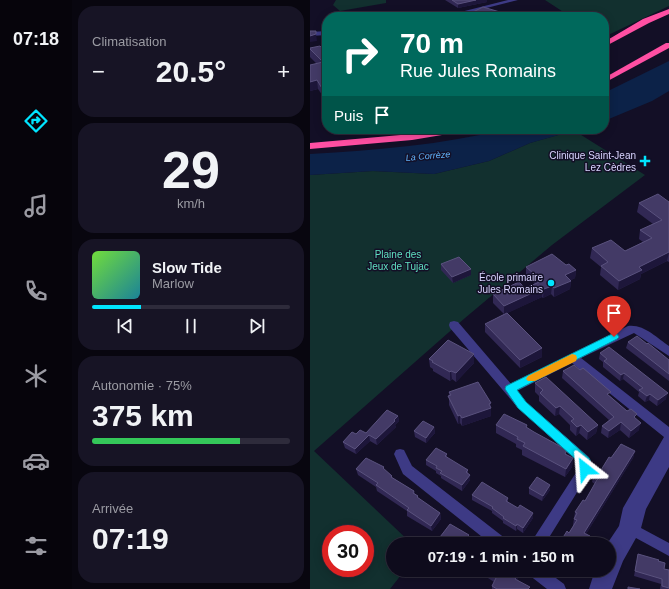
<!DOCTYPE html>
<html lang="fr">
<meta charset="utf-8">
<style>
:root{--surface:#0e0b1c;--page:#171425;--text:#f1f3f6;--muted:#9b9ba3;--line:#2e2b3b;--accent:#00e5ff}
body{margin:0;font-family:Arial,sans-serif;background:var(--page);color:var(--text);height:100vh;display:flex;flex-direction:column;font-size:15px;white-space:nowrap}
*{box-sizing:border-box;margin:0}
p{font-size:13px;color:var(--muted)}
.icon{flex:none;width:22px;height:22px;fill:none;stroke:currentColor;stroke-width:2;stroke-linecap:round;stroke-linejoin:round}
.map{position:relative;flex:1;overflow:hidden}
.panel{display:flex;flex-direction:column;gap:6px;padding:6px;background:#08060f;width:238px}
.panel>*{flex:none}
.top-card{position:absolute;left:12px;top:12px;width:287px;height:122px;border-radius:16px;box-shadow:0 2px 10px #0003,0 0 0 1px var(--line);background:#00695c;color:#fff;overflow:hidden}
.speed{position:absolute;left:12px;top:525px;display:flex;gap:8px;font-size:20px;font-weight:700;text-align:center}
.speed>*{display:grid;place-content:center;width:52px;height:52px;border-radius:50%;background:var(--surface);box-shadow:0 2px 10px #0003,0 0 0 1px var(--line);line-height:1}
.speed .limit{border:6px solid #d22;background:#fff;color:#111}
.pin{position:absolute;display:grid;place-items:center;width:34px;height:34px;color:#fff;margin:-41px -17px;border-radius:50% 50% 50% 0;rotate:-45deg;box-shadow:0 0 4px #0007}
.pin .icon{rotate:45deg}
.me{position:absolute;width:44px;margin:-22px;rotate:332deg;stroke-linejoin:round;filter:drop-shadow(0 0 3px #0008)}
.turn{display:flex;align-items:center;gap:14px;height:84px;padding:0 12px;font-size:18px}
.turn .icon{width:52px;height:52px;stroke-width:2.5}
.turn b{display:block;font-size:28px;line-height:34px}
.then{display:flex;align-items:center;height:38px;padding:0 12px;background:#0003;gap:8px;font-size:15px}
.big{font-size:30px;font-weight:800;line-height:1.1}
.panel .tile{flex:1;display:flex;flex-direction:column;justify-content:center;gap:6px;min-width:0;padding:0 14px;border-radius:16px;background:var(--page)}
.panel .dial{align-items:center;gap:0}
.dial b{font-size:52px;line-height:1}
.song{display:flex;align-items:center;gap:12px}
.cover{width:48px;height:48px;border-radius:6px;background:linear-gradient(135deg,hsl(100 70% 55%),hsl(190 70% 35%))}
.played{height:4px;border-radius:2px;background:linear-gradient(90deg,var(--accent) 25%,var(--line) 25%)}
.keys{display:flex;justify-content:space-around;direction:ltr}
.heat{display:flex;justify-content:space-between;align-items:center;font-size:22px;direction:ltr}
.charge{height:6px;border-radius:3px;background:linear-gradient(90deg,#34c759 75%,var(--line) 0)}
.trip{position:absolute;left:76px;top:537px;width:230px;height:40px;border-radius:20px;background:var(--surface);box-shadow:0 2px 10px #0003,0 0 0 1px var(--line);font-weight:800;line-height:40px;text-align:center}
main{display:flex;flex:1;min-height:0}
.tabs{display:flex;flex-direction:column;width:72px;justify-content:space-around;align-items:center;background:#06040b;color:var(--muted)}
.tabs .icon{width:28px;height:28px}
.tabs .selected{color:var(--accent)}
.tabs b{font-size:18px;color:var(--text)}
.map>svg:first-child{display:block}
</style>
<main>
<nav class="tabs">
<b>07:18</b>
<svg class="icon selected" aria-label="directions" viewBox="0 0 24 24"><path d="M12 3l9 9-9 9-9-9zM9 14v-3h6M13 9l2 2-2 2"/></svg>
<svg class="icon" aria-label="music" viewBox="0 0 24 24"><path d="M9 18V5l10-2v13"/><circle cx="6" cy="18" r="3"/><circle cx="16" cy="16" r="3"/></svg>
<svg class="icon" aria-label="phone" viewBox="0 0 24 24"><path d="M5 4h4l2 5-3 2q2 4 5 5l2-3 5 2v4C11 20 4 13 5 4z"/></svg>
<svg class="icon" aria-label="climate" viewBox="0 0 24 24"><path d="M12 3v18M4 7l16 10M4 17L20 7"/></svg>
<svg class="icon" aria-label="car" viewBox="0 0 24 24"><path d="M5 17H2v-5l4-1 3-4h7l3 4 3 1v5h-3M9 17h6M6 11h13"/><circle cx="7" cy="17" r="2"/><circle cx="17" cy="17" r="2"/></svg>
<svg class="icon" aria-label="filters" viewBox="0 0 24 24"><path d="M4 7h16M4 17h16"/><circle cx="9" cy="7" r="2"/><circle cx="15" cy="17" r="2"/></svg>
</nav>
<section class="panel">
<div class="tile"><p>Climatisation</p>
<div class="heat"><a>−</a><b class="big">20.5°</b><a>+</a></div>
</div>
<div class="tile dial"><b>29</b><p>km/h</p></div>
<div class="tile">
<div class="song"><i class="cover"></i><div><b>Slow Tide</b><p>Marlow</p></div></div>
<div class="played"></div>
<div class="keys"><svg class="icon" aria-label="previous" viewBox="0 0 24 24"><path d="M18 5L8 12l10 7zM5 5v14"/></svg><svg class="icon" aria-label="pause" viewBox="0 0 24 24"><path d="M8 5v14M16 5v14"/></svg><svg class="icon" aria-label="next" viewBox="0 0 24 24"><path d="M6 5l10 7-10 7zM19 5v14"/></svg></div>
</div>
<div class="tile"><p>Autonomie · 75%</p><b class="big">375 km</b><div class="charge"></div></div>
<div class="tile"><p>Arrivée</p><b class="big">07:19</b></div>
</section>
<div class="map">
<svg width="359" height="589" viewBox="0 0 359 589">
<rect width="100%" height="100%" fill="#130f26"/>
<!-- green -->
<g fill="#12302f" fill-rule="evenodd">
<path d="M26,0H76V3L30,11L23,5Z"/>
<path d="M235,0H359V6L294,37V17H261Z"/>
<path d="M269,129L268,133L335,175L242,245L155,318L4,451L102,544H83V570H95L80,589H0V175L63,171L124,174L179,161L220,143ZM21,534H55V568H21Z"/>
</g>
<!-- water -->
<g fill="#0c2248">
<path d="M359,61V91L342,101L294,121V95L298,91Z"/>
<path d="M197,129H270L220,143L179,161L124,174L63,171L0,175V154C67,150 131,145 197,129Z"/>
</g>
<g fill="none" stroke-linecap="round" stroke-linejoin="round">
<!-- minor -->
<g fill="#3d3a85" fill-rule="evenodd">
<path d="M198,0H208L141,17H131Z"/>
<path d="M17,31V35L0,36V32Z"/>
<path d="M17,45V49L0,54V50Z"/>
<path d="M144,321L148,322L201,384L318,326C334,324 347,338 359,346V356L324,333L271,358L359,427V467L336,509L331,528L359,543V556L326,538L313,561L302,589H279L285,570H299V544H297L309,526L313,508L354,437L262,363L207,391L216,402L279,457C282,462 282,468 279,473L235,544H220L269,468V463L208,408L140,328L139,325L140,322Z"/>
<path d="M90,449L94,450L102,466L196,539L198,544H181L93,474L84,454L86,450Z"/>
<path d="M217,570H235L254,584L256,589H237L219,575Z"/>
</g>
<!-- highway -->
<g fill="#ff4fa3" fill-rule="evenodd">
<path d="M359,9V14L339,23L294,47V42L333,19Z"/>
<path d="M356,43H359V48L294,83V78Z"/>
<path d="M134,129H155L150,132L102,140L0,149V143L102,134Z"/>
</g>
</g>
<!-- wall -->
<g fill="#312854">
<path d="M135,0H177V2L148,8Z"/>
<path d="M17,47V98L15,99L8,89L0,91L7,64L0,57V48L13,49Z"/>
<path d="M359,202V262L357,261L331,274L330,279L308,290L290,275L291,267L280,258L282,248L315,251L333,242L329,239L330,230L343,224L327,212L329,203Z"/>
<path d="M131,264L161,269V275L143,283L131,270Z"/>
<path d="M256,265L266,270L265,278L261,280L260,289L244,297L241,294L233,298L232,297L197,313L232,357L210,368L175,332V324L194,314L183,303V294L215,288L225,284L216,275V267Z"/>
<path d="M293,312L315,317L300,325L292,318Z"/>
<path d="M318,342L359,360V381L316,348Z"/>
<path d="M290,353L356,399L347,406L339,400L335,402L328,396L329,392L313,379L310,381L293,367V362L289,359Z"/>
<path d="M119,359L164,363L146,382L142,379L140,381L123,371V369L120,367Z"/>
<path d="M253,371L300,396L326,419L329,430L319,438L310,430L298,438L291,433L292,426L299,420L252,378Z"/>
<path d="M225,383L288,425L286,433L277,440L269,433L266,436L260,430V425L249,414L245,416L229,401V396L225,392Z"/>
<path d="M139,392L181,412V416L152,426L150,423L148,424L139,405Z"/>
<path d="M88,416L89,421L85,425L86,427L67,445L60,441L46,454L35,448L33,442L46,434L56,433Z"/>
<path d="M186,425H217V428L257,455L263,458L262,467L255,477L212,455V450L206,447V444L186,433Z"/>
<path d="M124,427L125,433L116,443L105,437L104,431Z"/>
<path d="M325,451L323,458L276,534L280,536L279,541L259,533L264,525H263L265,512L275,501L285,484L282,482L283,476L291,470L301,458Z"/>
<path d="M137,454V458L158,470V473L160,480L152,491L131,478V476L126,473V471L116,465V460Z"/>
<path d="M74,467V470L83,478L104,491L105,494L108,498L130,513L131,519L122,531L97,516V511L67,491L66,487L48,475L46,469Z"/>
<path d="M219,488L240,490L232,501L219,494Z"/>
<path d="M162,495L198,498V502L223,518L213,533L207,529L206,531L193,523V521L182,513V511L162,500Z"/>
<path d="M159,536L165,540V544H133L131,543L130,537Z"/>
<path d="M328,554L348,561L354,569L359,570V589H350L351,584L324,576Z"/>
<path d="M166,570H201L208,580L219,589H182V586L184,582Z"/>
</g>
<!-- shaded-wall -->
<g fill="#1d163a">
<path d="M166,0H177V2L148,8V4Z"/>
<path d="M6,34L7,41L0,42V36Z"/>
<path d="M7,80L8,89L0,91V82Z"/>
<path d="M17,89V98L15,99L13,90Z"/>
<path d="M359,252L357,261L331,274L330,279L308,290L309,281L329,267Z"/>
<path d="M161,269V275L143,283L142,277Z"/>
<path d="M266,270L265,278L254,284L255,275Z"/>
<path d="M261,281L260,289L244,297V288Z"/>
<path d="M242,286L241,294L233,298L234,289Z"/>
<path d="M233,288L232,297L194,315V306Z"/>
<path d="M316,312L315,317L300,325V319Z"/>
<path d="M232,348V357L210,368V360Z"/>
<path d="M164,354V363L146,382V373Z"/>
<path d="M141,371L142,379L140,381V372Z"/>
<path d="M314,373L313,379L310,381L311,375Z"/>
<path d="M358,393L356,399L347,406L348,400Z"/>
<path d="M340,394L339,400L335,402L337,396Z"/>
<path d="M181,403V416L152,426V418Z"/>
<path d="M250,406L249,414L245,416L246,408Z"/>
<path d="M150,415V423L148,424V416Z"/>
<path d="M88,416L89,421L85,425L86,427L67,445L66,439Z"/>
<path d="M311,422L310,430L298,438L299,431Z"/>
<path d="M331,423L329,430L319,438L321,431Z"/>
<path d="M271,425L269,433L266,436L267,427Z"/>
<path d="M288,425L286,433L277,440L278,432Z"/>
<path d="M124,427L125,433L116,443V438Z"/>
<path d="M59,435L60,441L46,454L45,449Z"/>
<path d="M325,451L323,458L273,539L274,533Z"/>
<path d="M263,458L262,467L255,477L256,469Z"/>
<path d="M160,475V480L152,491V485Z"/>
<path d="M240,485V490L232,501L233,496Z"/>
<path d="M130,513L131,519L122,531L121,526Z"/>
<path d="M223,513V518L213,533V528Z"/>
<path d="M207,524V529L206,531V526Z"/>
<path d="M208,575V580L205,584V579Z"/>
</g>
<!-- building -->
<g fill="#433a66" stroke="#5a527e">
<path d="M142,0H166L148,4Z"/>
<path d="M173,7L200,15L197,17H153Z"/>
<path d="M0,31H6V34L0,36Z"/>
<path d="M10,46L13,49L17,47V89L13,90L7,80L0,82V65L13,62L0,49V48Z"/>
<path d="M348,194L359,202V252L329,267L332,270L309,281L291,266L298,262L282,248L301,240L315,251L342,238L330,230L352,220L329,203Z"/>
<path d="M242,254L256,265L259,264L266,270L255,275L261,281L244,288L242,286L234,289L233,288L194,306L183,294L209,282L215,288L232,281L216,267Z"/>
<path d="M149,257L161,269L142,277L131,264Z"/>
<path d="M308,305L316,312L300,319L293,312Z"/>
<path d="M197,313L232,348L210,360L175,324Z"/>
<path d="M327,336L337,344L338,343L359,360V374L318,342Z"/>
<path d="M138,340L164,354L146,373L141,371L140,372L122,362L123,361L119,359Z"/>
<path d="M299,347L358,393L348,400L340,394L337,396L329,390L333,388L314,373L311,375L294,361L297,359L290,353Z"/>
<path d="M264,365L270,370L273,368L301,392L297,394L317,411L321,409L327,414L324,417L331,423L321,431L311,422L299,431L292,426L304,417L253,371Z"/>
<path d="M236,377L288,425L278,432L271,425L267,427L261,421L264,419L250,406L246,408L230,393L233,390L225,383Z"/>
<path d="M168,382L181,403L179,404L181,408L152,418L150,415L148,416L138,396L141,395L139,392Z"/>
<path d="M77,410L88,416L84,420L85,421L66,439L59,435L45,449L33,442L42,432L46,434L50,430L56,433Z"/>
<path d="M194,414L217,425L216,427L224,432L257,450L255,454L263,458L256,469L213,446L215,443L207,439L208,437L186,425Z"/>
<path d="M113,421L124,427L116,438L104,431Z"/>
<path d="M311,444L325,451L274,533L280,536L278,540L279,541L277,544H249L257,531L259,533L267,520L264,519L267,513L265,512L273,500L275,501L288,478L283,476L288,468L291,470L299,457L301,458Z"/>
<path d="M126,448L137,454L135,456L158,470L156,472L160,475L152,485L130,473L132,471L126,468L127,466L116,460Z"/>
<path d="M56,458L74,467L73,468L82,476L81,477L104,491L103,493L108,496L107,497L130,513L121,526L97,510L99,508L66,485L68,483L46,469Z"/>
<path d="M227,477L240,485L233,496L219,488Z"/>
<path d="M172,482L198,498L196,501L208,508L210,505L223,513L213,528L207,524L206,526L193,518L194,517L182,508L183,507L162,495Z"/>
<path d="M140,524L159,535L158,536L165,540L163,544H141L130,537Z"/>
<path d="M328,554L349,560L348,561L355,563L354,569L359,570V588L352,586V579L325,571Z"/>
<path d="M174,570H201L208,575L205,579L220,587L218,589H187L182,586L186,578Z"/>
<path d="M318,587L330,589H318Z"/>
</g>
<!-- route -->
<path fill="#00e5ff" stroke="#0095a6" d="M304,333L307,334L309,337L307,339L207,390L216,402L279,458C282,463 281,468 279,473L275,474L271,473L269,469L270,463L208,408L195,389L196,386Z"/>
<!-- slow -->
<path fill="#f59e0b" d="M262,354L266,355L267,358L266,361L225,381H218L216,379L218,376Z"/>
<!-- markers -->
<g fill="#00e5ff" stroke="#130f26" stroke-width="1.5">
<path d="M333 155h4v4h4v4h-4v4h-4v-4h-4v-4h4z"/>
<circle cx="241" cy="283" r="4"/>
</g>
<g text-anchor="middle" stroke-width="3" stroke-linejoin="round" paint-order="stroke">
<!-- far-water labels -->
<g font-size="9" font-style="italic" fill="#62b6ff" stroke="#130f26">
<text transform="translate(118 156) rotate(-5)" y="3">La Corrèze</text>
</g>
<!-- poi labels -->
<g font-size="10" fill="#d9d4ff" stroke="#130f26" text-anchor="end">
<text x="326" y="159">Clinique Saint-Jean<tspan x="326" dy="12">Lez Cèdres</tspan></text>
<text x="233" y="281">École primaire<tspan x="233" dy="12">Jules Romains</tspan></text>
</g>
<!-- park labels -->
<g font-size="10" fill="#5fe0c0" stroke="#130f26">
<text x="88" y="258">Plaine des<tspan x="88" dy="12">Jeux de Tujac</tspan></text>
</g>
</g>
</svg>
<div class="speed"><div class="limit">30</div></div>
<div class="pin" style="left:304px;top:337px;background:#d93025"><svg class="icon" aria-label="arrive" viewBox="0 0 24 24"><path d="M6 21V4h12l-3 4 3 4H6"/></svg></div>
<svg class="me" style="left:275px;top:469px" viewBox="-20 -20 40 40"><path d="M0-17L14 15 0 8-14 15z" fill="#00e5ff" stroke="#fff" stroke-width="4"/></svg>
<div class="trip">07:19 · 1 min · 150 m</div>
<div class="top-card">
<div class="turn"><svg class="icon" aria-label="right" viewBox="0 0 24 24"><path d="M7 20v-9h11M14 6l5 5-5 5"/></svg><div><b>70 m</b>Rue Jules Romains</div></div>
<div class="then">Puis<svg class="icon" aria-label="arrive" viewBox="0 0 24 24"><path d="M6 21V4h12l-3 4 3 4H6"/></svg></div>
</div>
</div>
</main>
